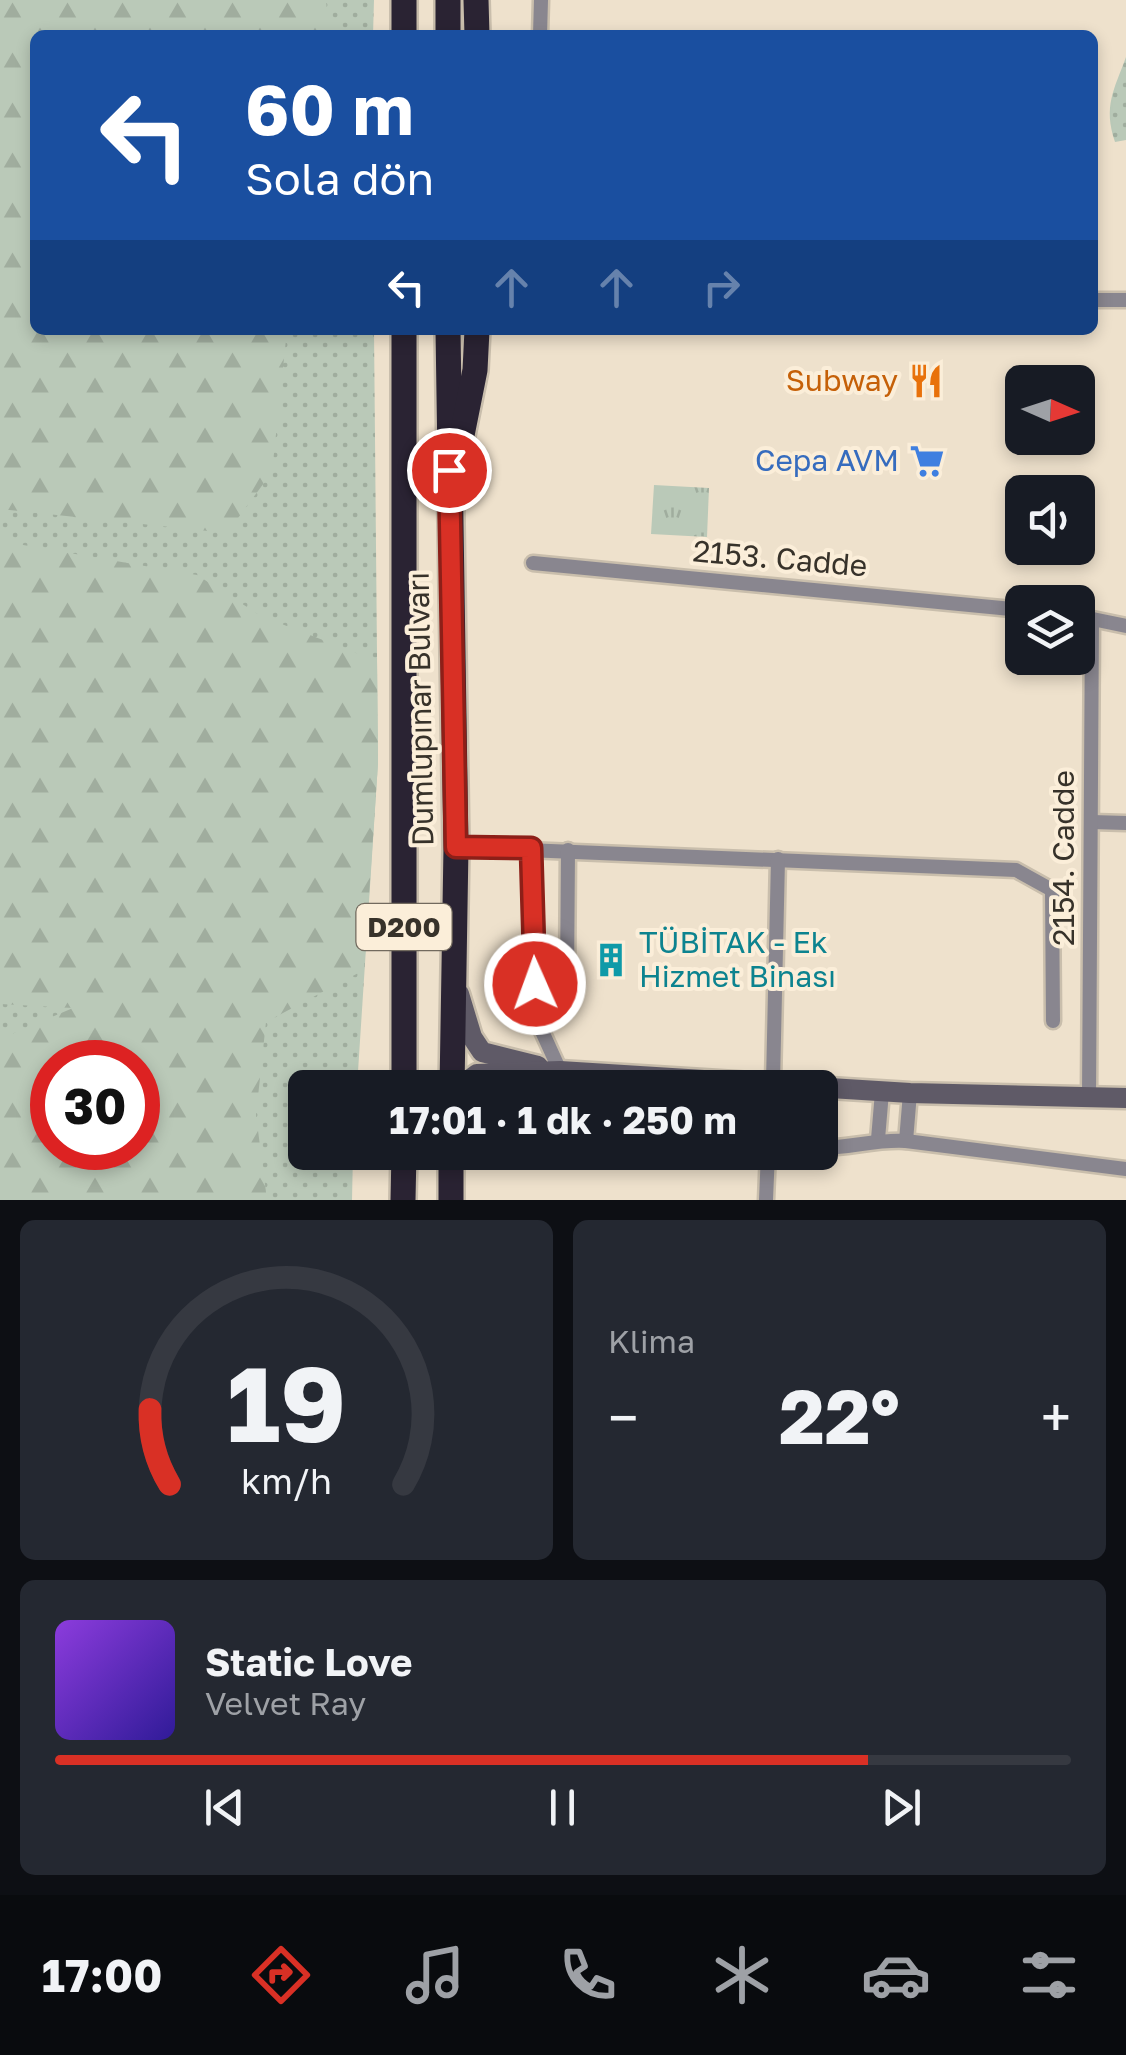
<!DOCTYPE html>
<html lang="tr">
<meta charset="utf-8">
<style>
:root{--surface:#171b24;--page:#242831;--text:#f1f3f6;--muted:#9ea1a6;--line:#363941;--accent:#d93025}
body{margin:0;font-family:"Golos Text",sans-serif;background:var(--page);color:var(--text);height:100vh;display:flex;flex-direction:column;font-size:38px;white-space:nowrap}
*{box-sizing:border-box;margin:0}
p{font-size:32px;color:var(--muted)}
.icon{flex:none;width:55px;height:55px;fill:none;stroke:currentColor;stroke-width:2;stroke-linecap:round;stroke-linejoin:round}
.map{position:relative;height:1200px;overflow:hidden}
.side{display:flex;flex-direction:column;gap:20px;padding:20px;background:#0d0f14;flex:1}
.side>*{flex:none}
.hud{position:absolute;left:30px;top:30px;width:1068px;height:305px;border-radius:15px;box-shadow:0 5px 15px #0003;background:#1a4fa0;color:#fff;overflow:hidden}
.needle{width:65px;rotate:93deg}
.fabs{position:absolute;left:1005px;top:365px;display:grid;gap:20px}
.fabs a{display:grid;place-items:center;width:90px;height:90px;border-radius:15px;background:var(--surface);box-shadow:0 5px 15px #0003;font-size:50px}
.speed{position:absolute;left:30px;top:1040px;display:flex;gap:20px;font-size:50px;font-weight:700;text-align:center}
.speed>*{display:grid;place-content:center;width:130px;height:130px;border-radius:50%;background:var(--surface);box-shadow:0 5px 15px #0003;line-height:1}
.speed .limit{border:15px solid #d22;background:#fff;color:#111}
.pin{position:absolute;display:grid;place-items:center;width:85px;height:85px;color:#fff;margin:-42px;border:5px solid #fff;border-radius:50%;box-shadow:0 2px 10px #0007}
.me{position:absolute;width:110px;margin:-55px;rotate:358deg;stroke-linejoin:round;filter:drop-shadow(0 0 8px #0008)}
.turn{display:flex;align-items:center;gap:35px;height:210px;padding:0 50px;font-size:45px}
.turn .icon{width:130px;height:130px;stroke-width:2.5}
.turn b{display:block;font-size:70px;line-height:85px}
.lanes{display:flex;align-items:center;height:95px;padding:0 50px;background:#0003;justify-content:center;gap:50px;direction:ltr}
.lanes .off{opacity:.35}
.big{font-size:75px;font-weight:700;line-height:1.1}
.side .widget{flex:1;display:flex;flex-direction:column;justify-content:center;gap:15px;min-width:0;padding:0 35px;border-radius:15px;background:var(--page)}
.side .dial{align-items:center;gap:0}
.dial svg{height:260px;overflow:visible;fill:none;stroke:var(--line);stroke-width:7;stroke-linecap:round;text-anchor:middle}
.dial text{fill:var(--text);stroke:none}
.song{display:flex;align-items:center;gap:30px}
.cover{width:120px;height:120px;border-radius:15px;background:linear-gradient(135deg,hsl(270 70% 55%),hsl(250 70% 35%))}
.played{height:10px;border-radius:5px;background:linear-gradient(90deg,var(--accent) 80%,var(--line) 80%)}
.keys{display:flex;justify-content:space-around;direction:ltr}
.heat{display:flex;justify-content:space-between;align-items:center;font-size:55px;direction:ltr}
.side .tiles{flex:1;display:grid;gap:20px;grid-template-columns:1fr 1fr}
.widget:last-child{grid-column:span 2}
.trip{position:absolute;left:288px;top:1070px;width:550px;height:100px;border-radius:15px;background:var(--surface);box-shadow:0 5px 15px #0003;font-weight:700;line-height:100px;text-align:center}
.menu{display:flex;height:160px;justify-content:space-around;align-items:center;background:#090b0e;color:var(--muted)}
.menu .icon{width:70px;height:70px}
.menu .on{color:var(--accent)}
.menu b{font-size:45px;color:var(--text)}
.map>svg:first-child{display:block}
</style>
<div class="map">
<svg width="1126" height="1200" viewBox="0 0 1126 1200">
<defs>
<pattern id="grass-dots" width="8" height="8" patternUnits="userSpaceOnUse" patternTransform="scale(2.5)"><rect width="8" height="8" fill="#bac9b8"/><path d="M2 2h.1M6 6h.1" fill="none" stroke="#a0ad9e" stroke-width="1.8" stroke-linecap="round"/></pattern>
<pattern id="forest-firs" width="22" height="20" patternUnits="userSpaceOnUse" patternTransform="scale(2.5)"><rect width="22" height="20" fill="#bac9b8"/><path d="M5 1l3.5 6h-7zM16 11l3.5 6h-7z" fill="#a0ad9e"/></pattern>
<pattern id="park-tufts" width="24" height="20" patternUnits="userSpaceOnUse" patternTransform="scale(2.5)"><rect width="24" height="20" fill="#bac9b8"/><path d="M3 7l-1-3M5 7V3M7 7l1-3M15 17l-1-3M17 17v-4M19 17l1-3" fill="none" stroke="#a0ad9e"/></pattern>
</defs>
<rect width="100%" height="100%" fill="#eee1cc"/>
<!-- grass -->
<g fill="url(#grass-dots)" fill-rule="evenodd">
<path d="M0,0H374L373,35H35V330H374L378,763L357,1087L305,1088V1152L353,1153L352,1200H0ZM52,1062H138V1148H52Z"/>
<path d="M1126,57V140L1115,142C1103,106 1114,90 1126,57Z"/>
</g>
<!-- forest -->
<g fill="url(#forest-firs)" fill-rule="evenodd">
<path d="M0,0H326L329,35H35V330H287L272,472L227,533L0,509Z"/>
<path d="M0,541L197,575L261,616L377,661L378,763L364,970L266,1022L256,1115L267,1200H0V1039L73,1008L0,1004ZM52,1062H138V1148H52Z"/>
</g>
<!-- park -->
<path fill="url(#park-tufts)" d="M654,485L709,488L707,537L651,534Z"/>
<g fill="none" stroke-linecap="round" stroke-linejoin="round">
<!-- street casing -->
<g stroke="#c9beac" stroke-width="19">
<g id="street">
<path d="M540,35L541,0"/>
<path d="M1092,300H1126"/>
<path d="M533,563L1022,610"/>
<path d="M1078,616L1126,626"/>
<path d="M1092,822L1126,823"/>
<path d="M456,847L1016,870L1052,890L1053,1021"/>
<path d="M531,848L536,1018"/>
<path d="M560,1071L536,1018L563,1004L567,981L568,850"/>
<path d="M773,1082L778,859"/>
<path d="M1089,1097L1092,619"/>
<path d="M878,1139L882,1092"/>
<path d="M906,1141L910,1093"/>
<path d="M820,1148C851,1148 876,1139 906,1141L1126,1169"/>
<path d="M766,1200L768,1152"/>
</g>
</g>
<!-- secondary casing -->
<g stroke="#c9beac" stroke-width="25">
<g id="secondary">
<path d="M459,994L472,1037L482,1052L538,1066"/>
<path d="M458,1088L477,1074L560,1071L910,1093L1126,1098"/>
</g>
</g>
<!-- highway casing -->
<g stroke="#c9beac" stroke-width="30">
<g id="highway">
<path d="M404,0V35"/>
<path d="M476,0L477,35"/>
<path d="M448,35V0"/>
<path d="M448,330L456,847L452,1088"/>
<path d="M459,450L475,370L477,330"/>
<path d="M404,1088V330"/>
<path d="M403,1200L404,1152"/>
<path d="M451,1200V1152"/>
</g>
</g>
<!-- street -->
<use href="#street" stroke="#89868f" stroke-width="14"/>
<!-- secondary -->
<use href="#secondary" stroke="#5f5a67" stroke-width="20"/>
<!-- highway -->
<use href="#highway" stroke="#2a2333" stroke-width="25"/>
</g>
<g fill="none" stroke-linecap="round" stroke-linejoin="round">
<!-- route casing -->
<g stroke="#8d1f18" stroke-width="25">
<path id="route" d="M449,470L456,847L531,848L535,984"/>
</g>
<!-- route -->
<use href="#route" stroke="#d93025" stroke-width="18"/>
</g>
<!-- icons -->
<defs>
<g id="restaurant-bare" transform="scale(2.7)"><path d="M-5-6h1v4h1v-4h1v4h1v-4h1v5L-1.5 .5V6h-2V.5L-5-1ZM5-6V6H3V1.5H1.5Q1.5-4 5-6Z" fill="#e8710a" stroke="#fbeed9" stroke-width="2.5" paint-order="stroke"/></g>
<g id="supermarket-bare" transform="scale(2.7)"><path d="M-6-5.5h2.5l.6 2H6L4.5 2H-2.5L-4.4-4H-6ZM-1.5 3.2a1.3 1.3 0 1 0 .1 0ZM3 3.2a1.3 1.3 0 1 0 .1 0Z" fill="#3f7fe0" stroke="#fbeed9" stroke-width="2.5" paint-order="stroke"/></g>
<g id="building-bare" transform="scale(2.7)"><path d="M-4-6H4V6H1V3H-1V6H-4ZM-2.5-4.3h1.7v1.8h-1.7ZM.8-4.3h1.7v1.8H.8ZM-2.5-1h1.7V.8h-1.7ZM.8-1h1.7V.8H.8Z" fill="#0f9aa8" stroke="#fbeed9" stroke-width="2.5" paint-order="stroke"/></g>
</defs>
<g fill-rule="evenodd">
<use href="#restaurant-bare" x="926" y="381"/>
<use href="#supermarket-bare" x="927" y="461"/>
<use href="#building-bare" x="611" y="960"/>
</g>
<g text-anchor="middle" stroke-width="8" stroke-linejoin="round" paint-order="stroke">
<!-- shield labels -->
<rect fill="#fbeed9" stroke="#726a5e" stroke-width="2.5" x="356.5" y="904" width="95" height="46" rx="8"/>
<g font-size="28" font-weight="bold" fill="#37322a">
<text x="404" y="937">D200</text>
</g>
<!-- food labels -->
<g font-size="30" fill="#c56008" stroke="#fbeed9" text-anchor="end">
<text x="898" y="391">Subway</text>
</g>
<!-- shop labels -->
<g font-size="30" fill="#366cbe" stroke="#fbeed9" text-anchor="end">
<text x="899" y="471">Cepa AVM</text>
</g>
<!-- street labels -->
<g font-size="30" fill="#37322a" stroke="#fbeed9">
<text transform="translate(780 559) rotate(5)" y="10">2153. Cadde</text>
<text transform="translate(421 709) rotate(-91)" y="10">Dumlupınar Bulvarı</text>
<text transform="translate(1064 858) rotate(-90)" y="10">2154. Cadde</text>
</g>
<!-- culture labels -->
<g font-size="30" fill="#0d838f" stroke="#fbeed9" text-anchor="start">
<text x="639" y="953">TÜBİTAK - Ek<tspan x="639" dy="34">Hizmet Binası</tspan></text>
</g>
</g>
</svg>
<div class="fabs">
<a><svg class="needle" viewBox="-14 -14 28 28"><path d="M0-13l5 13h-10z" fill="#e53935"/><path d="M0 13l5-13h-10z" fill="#9ea1a6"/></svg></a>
<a><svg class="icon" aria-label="sound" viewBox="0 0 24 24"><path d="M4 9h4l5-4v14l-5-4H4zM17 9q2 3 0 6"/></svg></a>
<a><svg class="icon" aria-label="layers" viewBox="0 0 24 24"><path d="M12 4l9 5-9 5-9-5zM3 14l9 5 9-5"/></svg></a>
</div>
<div class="speed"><div class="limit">30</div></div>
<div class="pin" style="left:449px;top:470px;background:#d93025"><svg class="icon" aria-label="arrive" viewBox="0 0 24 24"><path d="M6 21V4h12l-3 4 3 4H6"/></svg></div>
<svg class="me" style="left:535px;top:984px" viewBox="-20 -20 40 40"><circle r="17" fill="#d93025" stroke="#fff" stroke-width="3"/><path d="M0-11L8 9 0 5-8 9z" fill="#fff"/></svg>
<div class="trip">17:01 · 1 dk · 250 m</div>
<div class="hud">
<div class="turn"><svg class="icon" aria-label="left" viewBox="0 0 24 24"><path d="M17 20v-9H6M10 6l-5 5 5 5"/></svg><div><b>60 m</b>Sola dön</div></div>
<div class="lanes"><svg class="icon" aria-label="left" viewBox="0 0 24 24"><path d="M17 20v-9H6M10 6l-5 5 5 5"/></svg><svg class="icon off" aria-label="ahead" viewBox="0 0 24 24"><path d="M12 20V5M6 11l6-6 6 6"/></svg><svg class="icon off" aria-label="ahead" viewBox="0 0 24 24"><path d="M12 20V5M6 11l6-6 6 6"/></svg><svg class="icon off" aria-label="right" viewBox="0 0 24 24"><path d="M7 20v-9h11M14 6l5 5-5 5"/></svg></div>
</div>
</div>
<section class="side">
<div class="tiles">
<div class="widget dial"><svg viewBox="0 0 100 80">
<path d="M14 69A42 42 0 1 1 86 69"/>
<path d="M14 69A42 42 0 0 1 8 46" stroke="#d93025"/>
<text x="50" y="56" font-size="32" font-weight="700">19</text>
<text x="50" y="72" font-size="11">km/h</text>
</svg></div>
<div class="widget"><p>Klima</p>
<div class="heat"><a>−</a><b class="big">22°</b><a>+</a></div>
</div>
<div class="widget">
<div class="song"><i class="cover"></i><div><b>Static Love</b><p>Velvet Ray</p></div></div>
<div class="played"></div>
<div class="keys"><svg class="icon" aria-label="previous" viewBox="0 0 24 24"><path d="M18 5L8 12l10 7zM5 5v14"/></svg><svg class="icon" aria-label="pause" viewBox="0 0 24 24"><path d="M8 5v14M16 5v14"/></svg><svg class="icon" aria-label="next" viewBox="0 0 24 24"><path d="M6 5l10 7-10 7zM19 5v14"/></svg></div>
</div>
</div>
</section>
<nav class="menu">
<b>17:00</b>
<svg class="icon on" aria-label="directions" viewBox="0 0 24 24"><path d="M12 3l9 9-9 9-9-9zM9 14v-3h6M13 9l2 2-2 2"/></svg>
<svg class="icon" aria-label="music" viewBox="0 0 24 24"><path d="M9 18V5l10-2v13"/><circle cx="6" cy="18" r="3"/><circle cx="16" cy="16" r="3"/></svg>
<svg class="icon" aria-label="phone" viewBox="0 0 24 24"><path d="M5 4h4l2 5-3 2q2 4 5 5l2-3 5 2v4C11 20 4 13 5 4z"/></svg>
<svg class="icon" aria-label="climate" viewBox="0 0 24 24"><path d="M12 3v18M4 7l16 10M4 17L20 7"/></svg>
<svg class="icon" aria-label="car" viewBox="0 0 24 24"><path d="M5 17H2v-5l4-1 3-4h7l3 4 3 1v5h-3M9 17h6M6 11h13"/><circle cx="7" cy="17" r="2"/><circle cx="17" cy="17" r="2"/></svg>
<svg class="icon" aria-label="filters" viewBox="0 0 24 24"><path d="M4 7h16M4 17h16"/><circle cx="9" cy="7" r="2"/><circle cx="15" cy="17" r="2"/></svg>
</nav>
